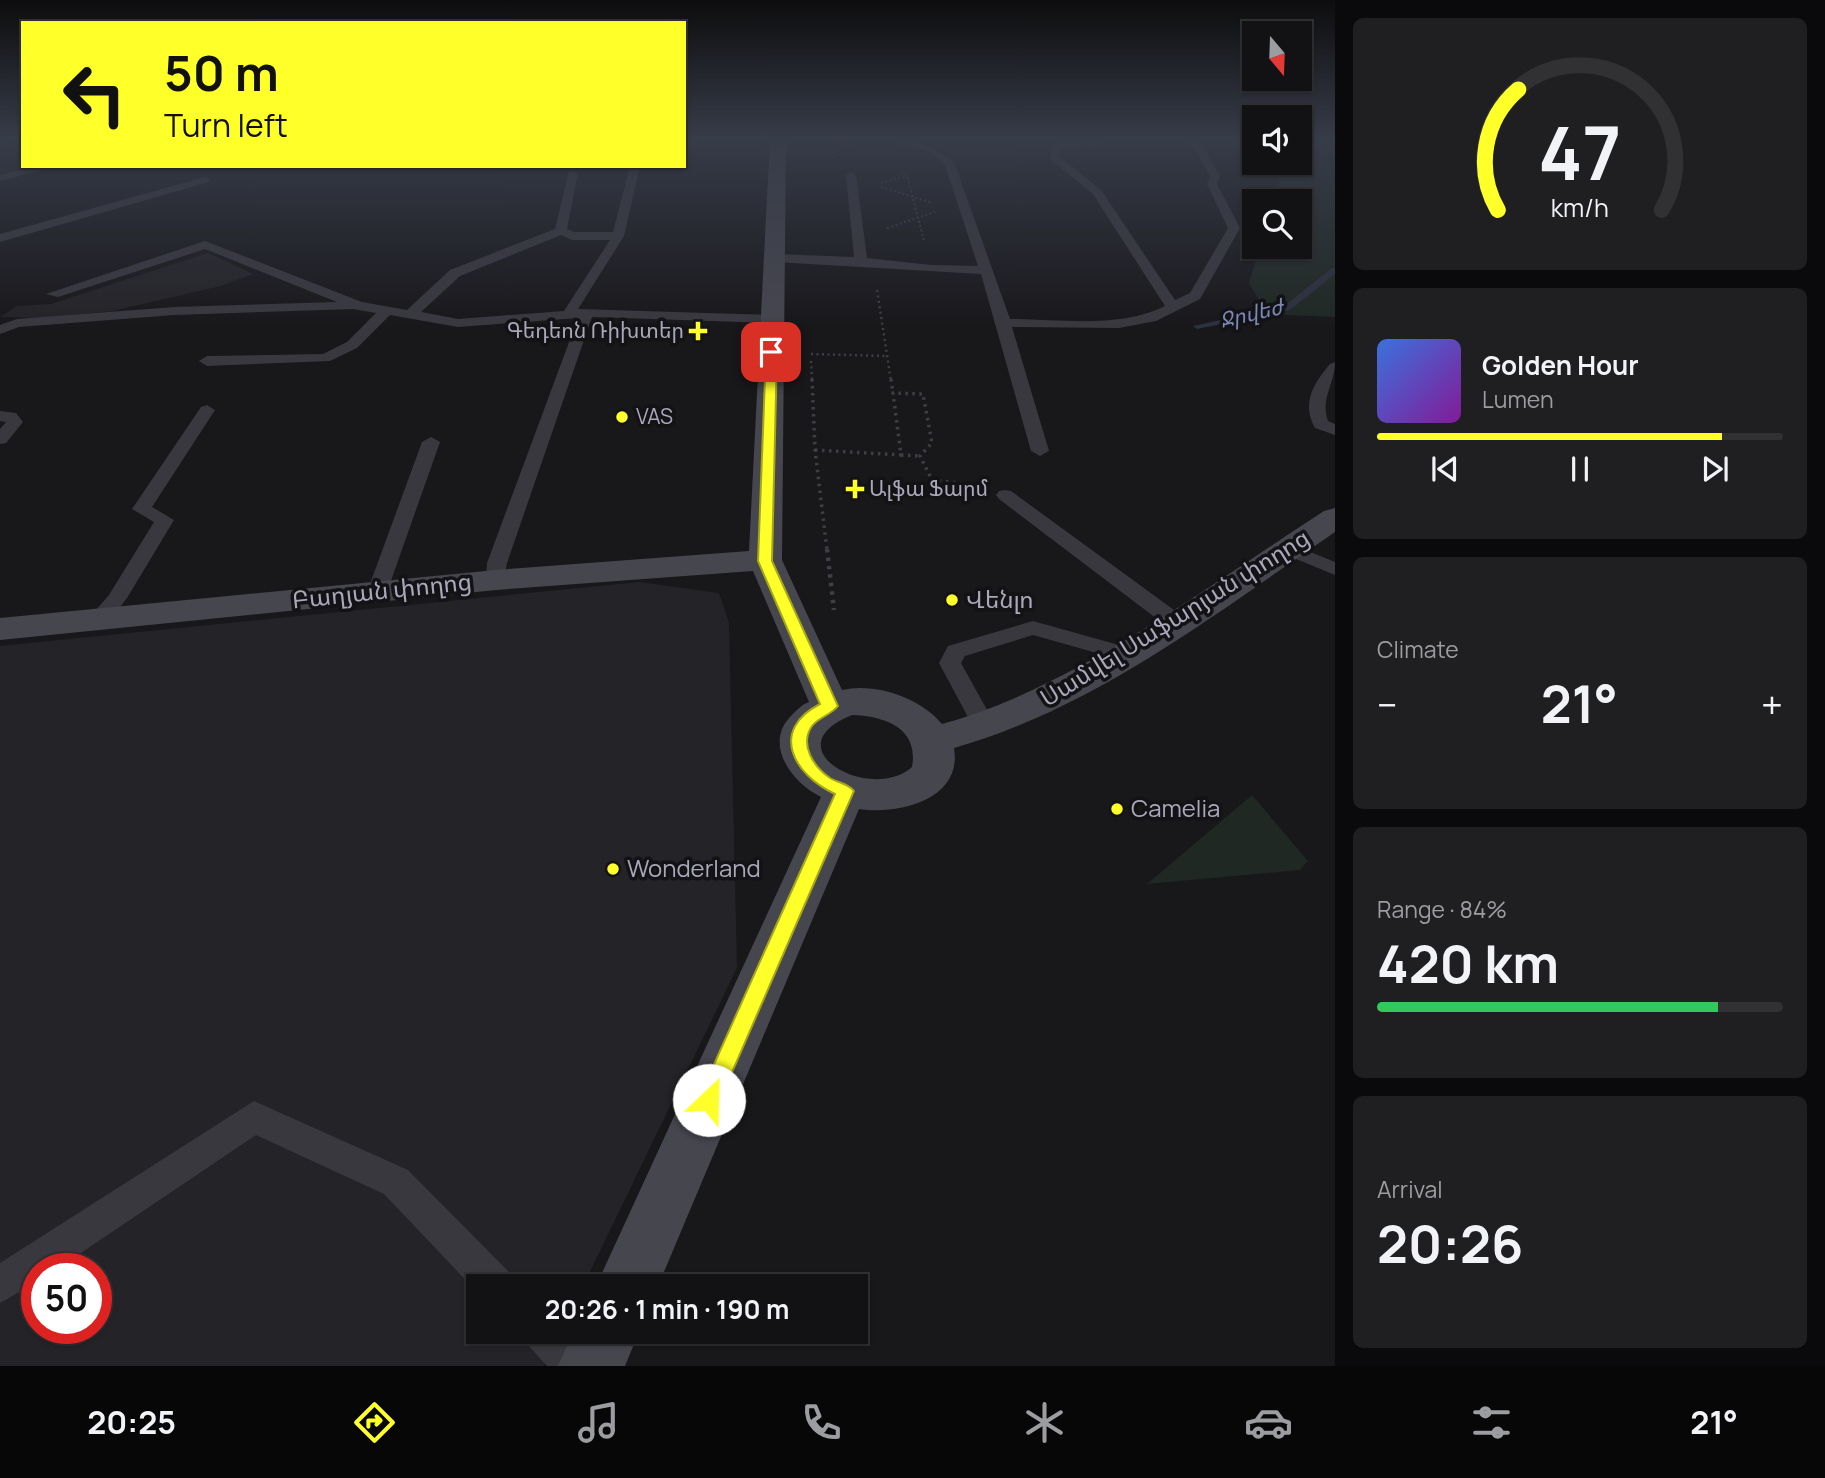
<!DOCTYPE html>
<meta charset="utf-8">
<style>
:root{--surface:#121114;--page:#1f1f22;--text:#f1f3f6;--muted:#9c9da0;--line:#313134;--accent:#ffff2a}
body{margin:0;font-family:Manrope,"Noto Sans Armenian",sans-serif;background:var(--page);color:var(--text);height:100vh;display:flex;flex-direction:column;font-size:26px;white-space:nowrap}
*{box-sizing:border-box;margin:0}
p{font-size:23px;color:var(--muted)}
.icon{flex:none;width:38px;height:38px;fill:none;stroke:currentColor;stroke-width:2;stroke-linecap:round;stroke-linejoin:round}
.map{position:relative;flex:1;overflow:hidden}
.details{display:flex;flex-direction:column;gap:18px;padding:18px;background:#0a090b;width:490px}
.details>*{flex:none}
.banner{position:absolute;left:21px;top:21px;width:665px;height:147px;border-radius:0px;box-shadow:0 2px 5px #0004,0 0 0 2px var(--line);background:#ffff2a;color:#111;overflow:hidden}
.needle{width:46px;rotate:161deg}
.fabs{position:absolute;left:1242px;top:21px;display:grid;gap:14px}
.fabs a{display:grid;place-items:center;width:70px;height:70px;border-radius:0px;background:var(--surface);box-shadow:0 2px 5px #0004,0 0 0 2px var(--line);font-size:35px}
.speed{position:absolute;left:21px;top:1253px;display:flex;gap:14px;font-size:35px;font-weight:700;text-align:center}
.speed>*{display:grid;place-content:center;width:91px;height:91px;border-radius:50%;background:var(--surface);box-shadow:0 2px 5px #0004,0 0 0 2px var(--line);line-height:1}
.speed .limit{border:10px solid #d22;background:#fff;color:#111}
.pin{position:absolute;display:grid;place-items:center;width:60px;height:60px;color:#fff;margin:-30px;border-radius:14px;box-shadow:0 4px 10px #0006}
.me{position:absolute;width:77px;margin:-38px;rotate:24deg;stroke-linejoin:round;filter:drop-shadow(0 0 5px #0008)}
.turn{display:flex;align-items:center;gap:24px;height:147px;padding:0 28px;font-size:32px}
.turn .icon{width:91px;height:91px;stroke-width:2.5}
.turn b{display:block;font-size:49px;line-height:60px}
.big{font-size:52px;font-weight:700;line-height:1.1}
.details .tile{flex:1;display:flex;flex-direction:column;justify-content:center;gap:10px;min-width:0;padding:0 24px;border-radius:10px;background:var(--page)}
.details .dial{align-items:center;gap:0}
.dial svg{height:182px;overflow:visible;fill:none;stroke:var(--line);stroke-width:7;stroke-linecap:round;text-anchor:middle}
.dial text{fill:var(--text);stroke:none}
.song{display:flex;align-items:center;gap:21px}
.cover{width:84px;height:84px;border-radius:10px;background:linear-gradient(135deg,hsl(220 70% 55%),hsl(290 70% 35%))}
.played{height:7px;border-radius:4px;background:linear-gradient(90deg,var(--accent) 85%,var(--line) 85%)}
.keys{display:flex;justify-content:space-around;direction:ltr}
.heat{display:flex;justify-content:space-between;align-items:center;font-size:38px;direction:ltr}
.charge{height:10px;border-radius:5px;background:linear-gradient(90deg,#34c759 84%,var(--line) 0)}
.trip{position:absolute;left:466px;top:1274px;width:402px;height:70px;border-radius:0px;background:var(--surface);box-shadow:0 2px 5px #0004,0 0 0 2px var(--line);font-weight:700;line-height:70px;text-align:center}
.tab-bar{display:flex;height:112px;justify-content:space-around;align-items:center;background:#070708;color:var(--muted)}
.tab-bar .icon{width:49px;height:49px}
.tab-bar .current{color:var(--accent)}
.tab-bar b{font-size:32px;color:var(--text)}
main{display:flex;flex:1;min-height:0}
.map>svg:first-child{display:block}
</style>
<main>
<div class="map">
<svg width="1335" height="1366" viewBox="0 0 1335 1366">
<rect width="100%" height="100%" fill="#18171a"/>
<!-- built -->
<g fill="#242327" fill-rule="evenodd">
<path d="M208,253L253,274L221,286L112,311L43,318L0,317L17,306L51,304Z"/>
<path d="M639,582L719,593L729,623L737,968L583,1286H478V1332H561L544,1366H0V646ZM37,1269H96V1328H37Z"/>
</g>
<!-- green -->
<g fill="#1f2823">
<path d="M1300,138H1335V317L1267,314L1249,283L1260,247H1300V201H1274L1280,181L1263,163H1300Z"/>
<path d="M1252,795L1308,861L1300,870L1147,884Z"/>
</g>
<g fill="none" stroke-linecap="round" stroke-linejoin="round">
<!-- stream -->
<path fill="#2c303f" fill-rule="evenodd" d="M1332,268H1335V274L1290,310L1197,329L1193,326L1284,306Z"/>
<!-- path-far3 -->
<g stroke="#3e3e46" stroke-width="2" stroke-dasharray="2 2.5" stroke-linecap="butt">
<path d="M837,138L852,146"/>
<path d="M834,158L830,153L855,146"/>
<path d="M901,172L907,175L924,241"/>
<path d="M881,183L906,176"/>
<path d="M881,187L933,203"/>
<path d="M887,228L935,212"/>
</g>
<!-- path-far2 -->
<g stroke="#3e3e46" stroke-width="2.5" stroke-dasharray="2 3.5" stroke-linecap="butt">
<path d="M877,290L891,381"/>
<path d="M811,354L887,356"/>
<path d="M811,361L812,381"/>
</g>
<!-- path-far1 -->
<g stroke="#3e3e46" stroke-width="3.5" stroke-dasharray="2.5 4.5" stroke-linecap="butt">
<path d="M812,379L815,450L827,550"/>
<path d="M891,379L893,393"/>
<path d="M815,450L901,455L893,393L923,394L932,443L920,456L932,480L977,485"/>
<path d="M901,455L920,456"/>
</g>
<!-- path -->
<path stroke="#3e3e46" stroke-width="4.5" stroke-dasharray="3.5 5" stroke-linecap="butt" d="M827,549L834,610"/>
<!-- lane -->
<g fill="#39383f" fill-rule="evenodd">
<path d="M0,138H17L0,144Z"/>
<path d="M876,138C907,138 929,143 954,162L1010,319C1060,319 1119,329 1165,306L1093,194L1050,159L1052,144L1104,138V145L1061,149L1059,156L1101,190L1175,300L1190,293L1228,228L1207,184L1210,176L1188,138H1198L1220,176L1217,184L1240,228L1200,299L1156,321L1119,328L1012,327L1049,451L1040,456L1031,451L981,274L775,262L769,258L775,254L854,257L846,175L851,172L856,175L867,258L931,265L978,266L945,165L928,151Z"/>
<path d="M38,166H58L0,181V175Z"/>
<path d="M630,166H640L624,236L578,309L773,315L780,319L773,323L592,317L507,563L503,584H489L486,580L487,563L578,318L458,327L390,315L357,348L330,361L207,366L199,361L207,356L323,354L347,342L376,313L353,309L174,315L19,327L0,334V325L17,319L174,307L337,302L205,249L58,297L46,294L205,241L362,302L407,310L450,270L555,229L569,171L578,173L567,229L574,232H613ZM561,235L572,240H610L564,311L458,319L421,312L460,276Z"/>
<path d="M205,177L210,180L209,182L0,242V234Z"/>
<path d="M1335,362C1335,384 1320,398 1328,421L1335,424V435L1315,428C1301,403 1314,383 1330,364Z"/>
<path d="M207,405L215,410L152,507L174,520L127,598L107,624H91L88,619L109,595L154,522L132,509L201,407Z"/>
<path d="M0,411L16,413L23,422L6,443L0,444V429L6,422L0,421Z"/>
<path d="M431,437L440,442L387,592L384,596H370L367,592L422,442Z"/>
<path d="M1005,490L1011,491L1185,618L1188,623L1185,628H1169L999,499L996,495L999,491Z"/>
<path d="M1291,544L1335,562V575L1284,554L1281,550L1284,546Z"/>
<path d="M1033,621L1133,649L1136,654L1133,659L1125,661L1033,635L965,656L961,663L996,726L992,732H976L939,663L948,646Z"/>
<path d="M254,1101L408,1170L510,1273L515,1286H478V1293L384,1194L256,1135L57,1269H37V1282L0,1303V1263Z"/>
<path d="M522,1332H568L588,1352L593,1366H547L528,1345Z"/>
</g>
<!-- secondary -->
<g fill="#46464f" fill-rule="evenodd">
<path d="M770,138H786L782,560L842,690C875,682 921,698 942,724C1074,688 1208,586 1324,511L1335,508V532C1215,614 1095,708 954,748C963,800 898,815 859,809L658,1286H596L821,797C792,783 763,744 791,716C797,710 801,705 809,702L753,571L496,590L0,640V618L496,570L749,551ZM852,715C885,716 919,728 912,767C871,804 770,748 852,715Z"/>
<path d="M573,1332H639L625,1366H558Z"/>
</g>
</g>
<!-- sky -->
<linearGradient id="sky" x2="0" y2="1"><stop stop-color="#0d0d0e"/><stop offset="0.42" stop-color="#373c49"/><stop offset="1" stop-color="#373c49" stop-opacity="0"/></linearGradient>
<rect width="1335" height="329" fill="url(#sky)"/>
<!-- route -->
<path fill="#ffff2a" stroke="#a6a61b" stroke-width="2" d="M771,349L777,352L772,561L838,706C831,715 819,717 812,726C799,745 814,767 830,778C838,783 848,783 854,791L717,1107L709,1110L701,1107L698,1100L835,794C793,775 769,730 820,704L758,561L766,352Z"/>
<!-- markers -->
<g fill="#ffff2a" stroke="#131215" stroke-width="2.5">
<path d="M694.5 320.5h7v7h7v7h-7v7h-7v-7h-7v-7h7z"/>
<circle cx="622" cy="417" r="7"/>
<path d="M851.5 478.5h7v7h7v7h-7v7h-7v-7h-7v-7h7z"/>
<circle cx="952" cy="600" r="7"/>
<circle cx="1117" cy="809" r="7"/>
<circle cx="613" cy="869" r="7"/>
</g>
<g text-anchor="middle" stroke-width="7" stroke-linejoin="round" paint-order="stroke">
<!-- far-water labels -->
<g font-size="21" font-style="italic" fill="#7c88b8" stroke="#131215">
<text transform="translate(1251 314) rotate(-13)" y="7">Ջրվեժ</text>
</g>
<!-- far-poi labels -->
<g font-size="21" fill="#a9a8ba" stroke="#131215" text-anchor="start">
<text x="684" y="338" text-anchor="end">Գեդեոն Ռիխտեր</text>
<text x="636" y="424">VAS</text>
<text x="869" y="496">Ալֆա Ֆարմ</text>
</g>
<!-- street labels -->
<g font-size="24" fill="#a9a8ba" stroke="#131215">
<text transform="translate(382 591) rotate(-6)" y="8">Բաղյան փողոց</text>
<text transform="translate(1175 618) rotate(-32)" y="8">Սամվել Սաֆարյան փողոց</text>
</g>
<!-- poi labels -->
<g font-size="24" fill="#a9a8ba" stroke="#131215" text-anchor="start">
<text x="966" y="608">Վենլո</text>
<text x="1131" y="817">Camelia</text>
<text x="627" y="877">Wonderland</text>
</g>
</g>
</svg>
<div class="fabs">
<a><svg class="needle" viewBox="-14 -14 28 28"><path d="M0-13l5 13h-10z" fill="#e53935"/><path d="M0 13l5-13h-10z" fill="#9c9da0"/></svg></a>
<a><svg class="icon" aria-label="sound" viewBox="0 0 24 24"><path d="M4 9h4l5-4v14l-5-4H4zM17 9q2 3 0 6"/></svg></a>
<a><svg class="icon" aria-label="search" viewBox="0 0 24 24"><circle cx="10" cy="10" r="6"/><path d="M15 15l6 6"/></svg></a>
</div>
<div class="speed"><div class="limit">50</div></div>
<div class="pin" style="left:771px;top:352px;background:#d93025"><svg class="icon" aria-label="arrive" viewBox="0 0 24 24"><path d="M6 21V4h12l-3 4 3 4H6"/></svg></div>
<svg class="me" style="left:709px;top:1100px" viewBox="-20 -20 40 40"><circle r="19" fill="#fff"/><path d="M0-13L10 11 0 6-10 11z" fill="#ffff2a"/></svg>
<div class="trip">20:26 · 1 min · 190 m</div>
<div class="banner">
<div class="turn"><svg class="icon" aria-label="left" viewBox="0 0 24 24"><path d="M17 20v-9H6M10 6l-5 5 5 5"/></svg><div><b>50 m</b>Turn left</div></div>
</div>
</div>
<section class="details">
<div class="tile dial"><svg viewBox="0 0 100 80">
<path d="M14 69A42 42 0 1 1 86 69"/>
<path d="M14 69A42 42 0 0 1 23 16" stroke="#ffff2a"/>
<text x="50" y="56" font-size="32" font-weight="700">47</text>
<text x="50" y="72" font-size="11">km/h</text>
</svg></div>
<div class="tile">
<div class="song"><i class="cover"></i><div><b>Golden Hour</b><p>Lumen</p></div></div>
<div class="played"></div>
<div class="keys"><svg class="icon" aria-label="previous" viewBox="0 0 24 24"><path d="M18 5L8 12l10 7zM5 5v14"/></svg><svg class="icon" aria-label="pause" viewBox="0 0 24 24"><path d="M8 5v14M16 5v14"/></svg><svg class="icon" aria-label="next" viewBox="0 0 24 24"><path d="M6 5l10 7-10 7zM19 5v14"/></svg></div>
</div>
<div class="tile"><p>Climate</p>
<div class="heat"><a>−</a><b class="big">21°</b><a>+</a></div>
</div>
<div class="tile"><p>Range · 84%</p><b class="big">420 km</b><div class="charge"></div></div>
<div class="tile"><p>Arrival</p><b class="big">20:26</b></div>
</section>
</main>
<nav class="tab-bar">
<b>20:25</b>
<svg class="icon current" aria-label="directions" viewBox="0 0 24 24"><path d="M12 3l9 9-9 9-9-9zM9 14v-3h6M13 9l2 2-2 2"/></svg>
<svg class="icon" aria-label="music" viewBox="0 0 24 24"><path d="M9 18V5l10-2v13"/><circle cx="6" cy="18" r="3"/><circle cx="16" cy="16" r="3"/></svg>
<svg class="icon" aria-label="phone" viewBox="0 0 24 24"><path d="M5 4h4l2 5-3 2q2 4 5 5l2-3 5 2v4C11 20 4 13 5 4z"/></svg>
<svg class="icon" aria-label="climate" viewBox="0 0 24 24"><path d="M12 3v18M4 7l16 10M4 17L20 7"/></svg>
<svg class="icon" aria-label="car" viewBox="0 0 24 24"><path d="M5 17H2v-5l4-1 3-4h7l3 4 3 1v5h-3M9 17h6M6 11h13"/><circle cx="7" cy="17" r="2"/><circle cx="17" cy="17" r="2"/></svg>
<svg class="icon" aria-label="filters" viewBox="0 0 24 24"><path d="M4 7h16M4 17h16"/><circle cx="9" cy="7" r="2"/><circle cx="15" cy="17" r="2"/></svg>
<b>21°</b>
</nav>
